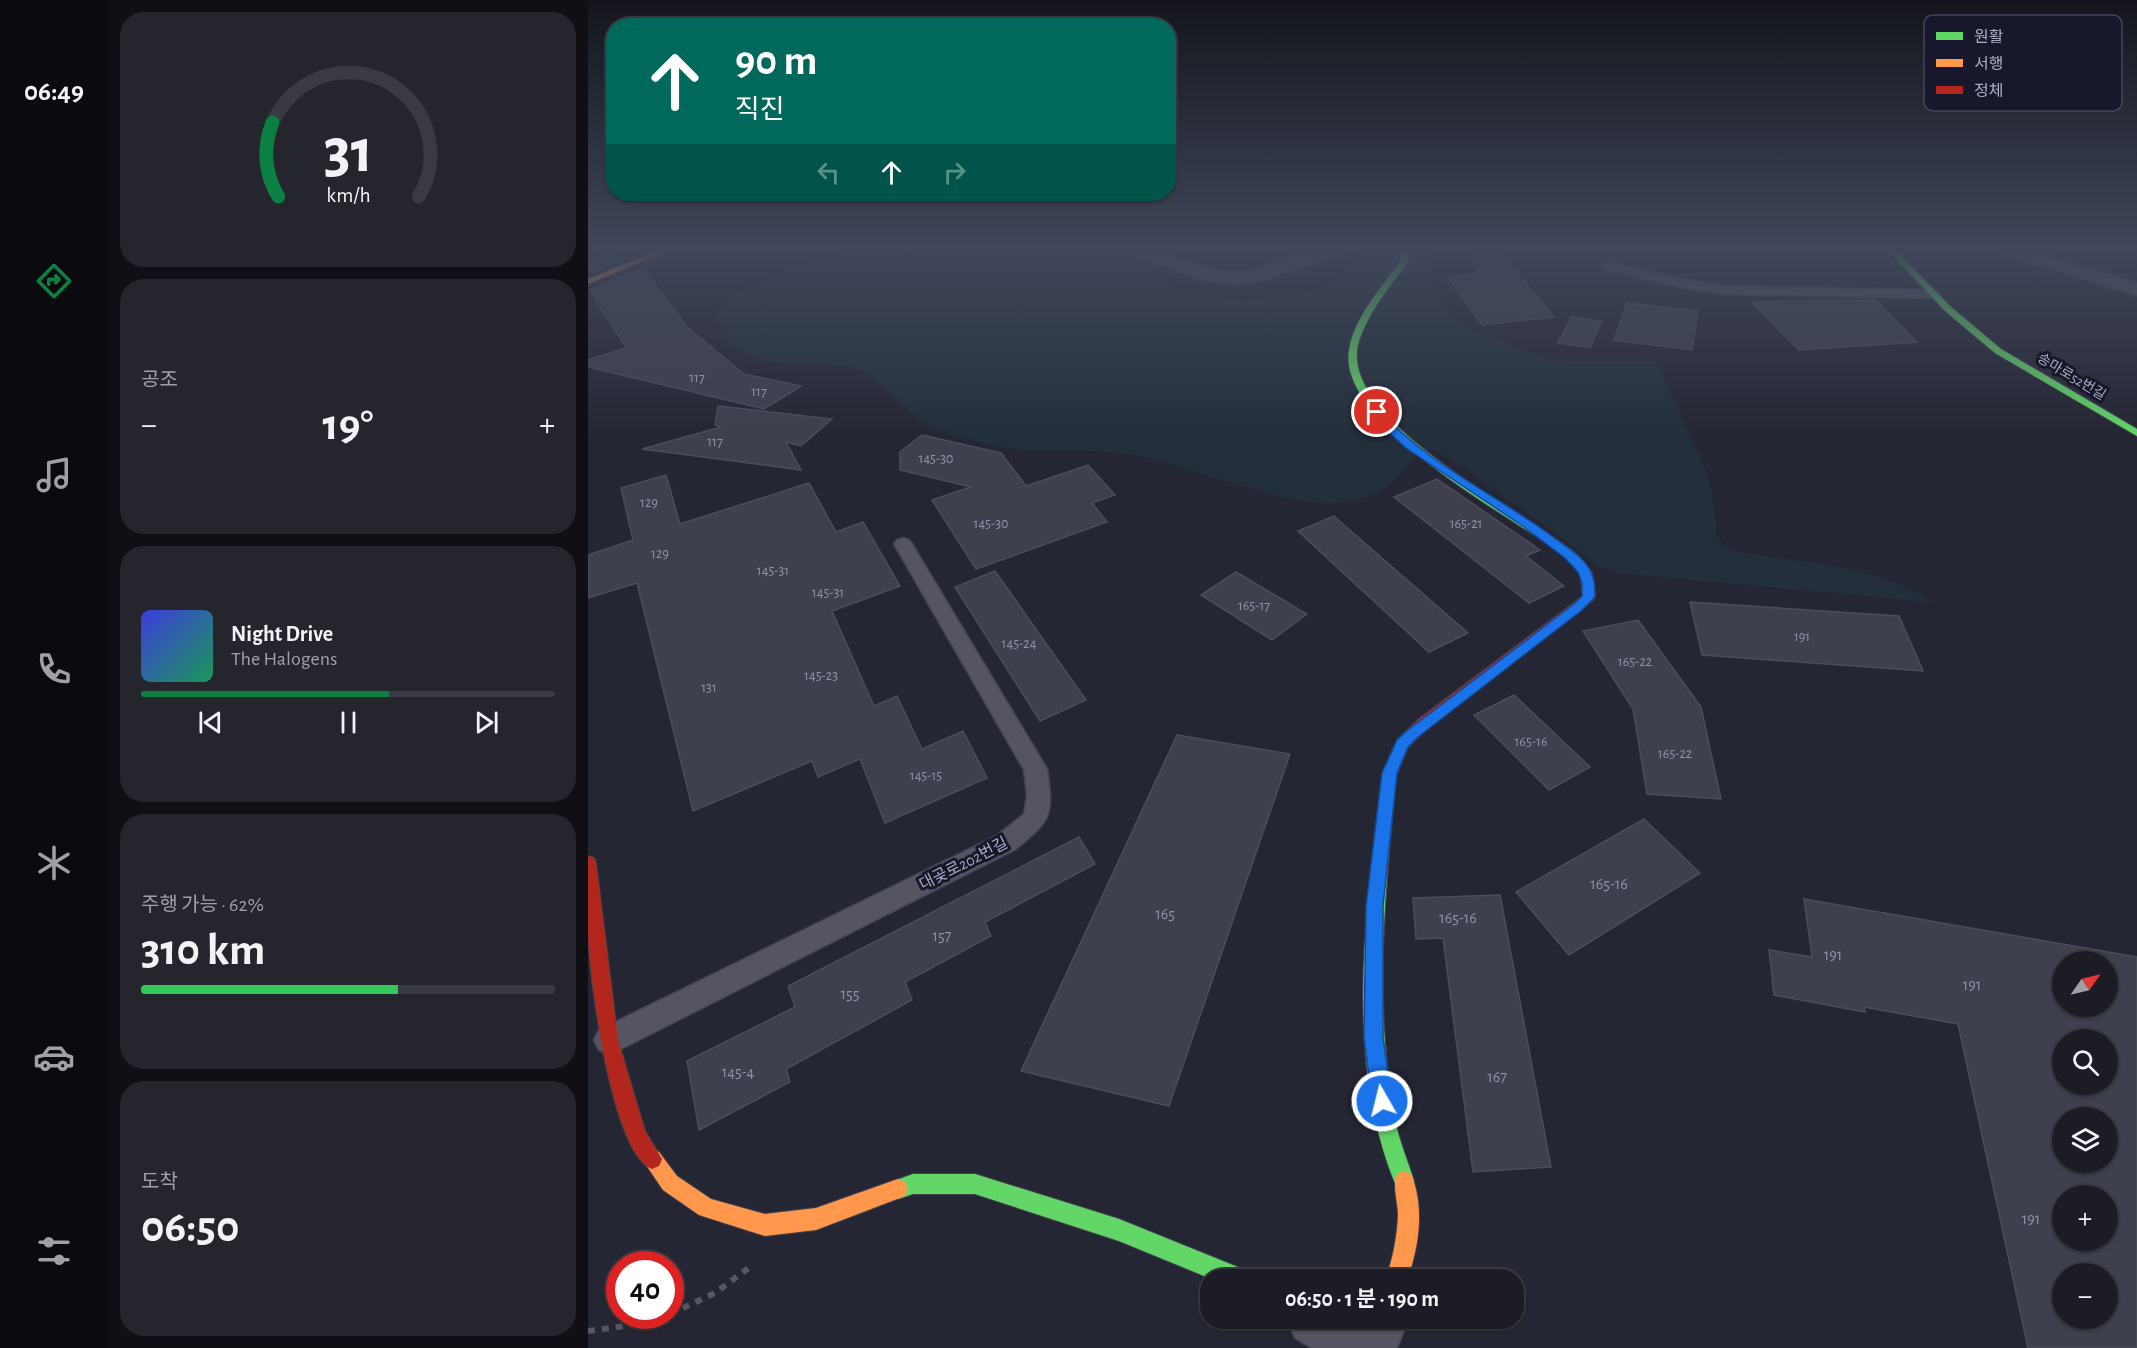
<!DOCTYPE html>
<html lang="ko">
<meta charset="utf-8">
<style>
:root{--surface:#1c1c26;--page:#25252e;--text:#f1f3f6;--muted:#a0a1a7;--line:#3a3a43;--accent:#0b8043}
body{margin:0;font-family:"Alegreya Sans","Noto Sans KR",sans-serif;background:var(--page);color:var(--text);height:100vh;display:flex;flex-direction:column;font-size:22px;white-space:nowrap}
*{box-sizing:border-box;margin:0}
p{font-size:20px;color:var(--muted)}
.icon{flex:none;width:33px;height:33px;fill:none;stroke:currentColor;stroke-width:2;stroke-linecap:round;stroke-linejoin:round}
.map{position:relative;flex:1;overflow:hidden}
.panel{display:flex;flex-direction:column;gap:12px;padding:12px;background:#0f0f15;width:480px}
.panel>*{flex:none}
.hud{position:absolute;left:18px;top:18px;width:570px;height:183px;border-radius:24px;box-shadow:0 2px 4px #0004,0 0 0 2px var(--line);background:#00695c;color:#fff;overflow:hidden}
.needle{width:39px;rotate:56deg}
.tools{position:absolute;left:1464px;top:951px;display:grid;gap:12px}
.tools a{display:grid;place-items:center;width:66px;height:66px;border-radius:50%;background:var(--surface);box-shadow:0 2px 4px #0004,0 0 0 2px var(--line);font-size:30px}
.speed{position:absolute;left:18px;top:1251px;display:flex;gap:12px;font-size:30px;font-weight:700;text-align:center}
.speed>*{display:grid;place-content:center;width:78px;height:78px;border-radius:50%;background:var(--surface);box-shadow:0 2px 4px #0004,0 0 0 2px var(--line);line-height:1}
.speed .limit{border:9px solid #d22;background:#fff;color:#111}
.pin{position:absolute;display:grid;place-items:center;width:51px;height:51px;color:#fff;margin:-26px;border:3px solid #fff;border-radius:50%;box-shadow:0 2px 6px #0007}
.me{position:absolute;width:66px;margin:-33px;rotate:352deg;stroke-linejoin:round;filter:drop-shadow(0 0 4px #0008)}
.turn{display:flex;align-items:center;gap:21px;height:126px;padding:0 30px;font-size:27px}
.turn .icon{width:78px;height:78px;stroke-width:2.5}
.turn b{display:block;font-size:42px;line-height:51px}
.lanes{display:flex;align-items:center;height:57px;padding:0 30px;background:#0003;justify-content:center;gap:30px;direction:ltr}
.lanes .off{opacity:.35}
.big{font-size:45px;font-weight:600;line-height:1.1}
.panel .widget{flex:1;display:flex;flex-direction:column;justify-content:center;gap:9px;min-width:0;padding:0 21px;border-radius:24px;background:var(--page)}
.panel .dial{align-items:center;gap:0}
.dial svg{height:156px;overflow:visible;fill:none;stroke:var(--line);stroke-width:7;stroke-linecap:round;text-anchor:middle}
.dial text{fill:var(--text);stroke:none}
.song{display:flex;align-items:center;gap:18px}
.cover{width:72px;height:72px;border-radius:9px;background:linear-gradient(135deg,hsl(240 70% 55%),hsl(150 70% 35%))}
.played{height:6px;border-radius:3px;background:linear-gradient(90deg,var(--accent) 60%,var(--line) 60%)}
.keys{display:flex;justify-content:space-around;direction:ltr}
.heat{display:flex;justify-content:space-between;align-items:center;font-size:33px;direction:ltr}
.charge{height:9px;border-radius:4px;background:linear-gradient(90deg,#34c759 62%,var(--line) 0)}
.trip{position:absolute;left:612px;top:1269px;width:324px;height:60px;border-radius:24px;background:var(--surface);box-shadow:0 2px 4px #0004,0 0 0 2px var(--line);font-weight:600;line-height:60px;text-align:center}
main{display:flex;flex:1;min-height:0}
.dock{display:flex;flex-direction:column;width:108px;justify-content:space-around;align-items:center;background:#0b0b0f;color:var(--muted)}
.dock .icon{width:42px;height:42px}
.dock .selected{color:var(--accent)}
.dock b{font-size:27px;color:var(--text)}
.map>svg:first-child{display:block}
</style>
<main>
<nav class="dock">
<b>06:49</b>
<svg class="icon selected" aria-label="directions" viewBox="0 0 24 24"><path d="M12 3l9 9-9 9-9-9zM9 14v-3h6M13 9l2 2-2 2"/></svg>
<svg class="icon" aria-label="music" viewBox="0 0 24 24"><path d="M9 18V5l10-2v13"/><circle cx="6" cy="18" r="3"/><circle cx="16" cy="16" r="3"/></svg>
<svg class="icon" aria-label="phone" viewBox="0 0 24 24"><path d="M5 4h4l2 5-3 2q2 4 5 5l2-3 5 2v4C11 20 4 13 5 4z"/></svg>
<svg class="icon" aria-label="climate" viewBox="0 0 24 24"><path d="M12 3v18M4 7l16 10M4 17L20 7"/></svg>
<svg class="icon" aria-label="car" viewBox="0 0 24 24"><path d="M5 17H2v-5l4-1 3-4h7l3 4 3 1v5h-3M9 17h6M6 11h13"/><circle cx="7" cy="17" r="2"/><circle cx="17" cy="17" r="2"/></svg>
<svg class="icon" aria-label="filters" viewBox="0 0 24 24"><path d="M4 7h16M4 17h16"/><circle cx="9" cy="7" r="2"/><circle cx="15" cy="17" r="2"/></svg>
</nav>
<section class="panel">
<div class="widget dial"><svg viewBox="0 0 100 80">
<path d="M14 69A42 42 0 1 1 86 69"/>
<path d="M14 69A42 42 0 0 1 11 31" stroke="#0b8043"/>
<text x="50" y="56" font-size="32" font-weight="700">31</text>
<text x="50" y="72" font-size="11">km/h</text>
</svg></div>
<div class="widget"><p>공조</p>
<div class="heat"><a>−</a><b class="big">19°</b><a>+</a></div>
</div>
<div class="widget">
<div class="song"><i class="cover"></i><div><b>Night Drive</b><p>The Halogens</p></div></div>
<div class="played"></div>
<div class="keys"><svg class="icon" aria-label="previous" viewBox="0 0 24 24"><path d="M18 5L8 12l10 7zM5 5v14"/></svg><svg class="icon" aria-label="pause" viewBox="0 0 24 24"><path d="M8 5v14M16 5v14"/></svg><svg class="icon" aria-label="next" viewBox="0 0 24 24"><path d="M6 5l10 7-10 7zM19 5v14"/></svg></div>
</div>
<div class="widget"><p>주행 가능 · 62%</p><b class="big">310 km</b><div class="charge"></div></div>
<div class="widget"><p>도착</p><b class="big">06:50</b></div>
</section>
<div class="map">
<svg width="1549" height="1348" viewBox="0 0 1549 1348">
<rect width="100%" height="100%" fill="#252633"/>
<!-- green -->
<path fill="#242f3c" d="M376,247H528L572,264C574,274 577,284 588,289C620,304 706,302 737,287C744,284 752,280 757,275C767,266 766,254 780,248C793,243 821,247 835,247L842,249C841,255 840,262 841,268C845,286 864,317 878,328L960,358L981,361H1068L1117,468L1124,493L1129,536L1135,545L1151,552C1212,562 1292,566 1344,602L1028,573L1007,564L970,535L875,467L850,452L833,448C811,479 797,495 758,502C709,510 620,473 569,460C546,454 521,451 497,451C473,450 449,452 425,449C398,444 367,437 342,426C314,414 299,381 271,370C227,354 175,381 140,337C134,329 129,323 127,313L134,304L148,294L231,259L266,254L322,256Z"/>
<!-- building -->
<g fill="#3f404e" stroke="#4c4c5b" stroke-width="1.5" fill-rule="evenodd">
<path d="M897,247H907L966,317L894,325L860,277L892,274L885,264Z"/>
<path d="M21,255L33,259L0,273V262Z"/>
<path d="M55,268L98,326L156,374L213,386L176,409L0,367V360L38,348L2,290Z"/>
<path d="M1288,300L1329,342L1211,350L1163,302Z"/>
<path d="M1039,303L1110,311L1104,350L1026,340Z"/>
<path d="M983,317L1014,321L1002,348L970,343Z"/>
<path d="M130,406L244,419L213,446L198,442L213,470L54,449L133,427L127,425Z"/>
<path d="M334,435L413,453L438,486L500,465L527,495L504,503L519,522L388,569L344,500L383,487L312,470V452Z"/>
<path d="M78,475L92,524L221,483L248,532L275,522L312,586L244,611L286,706L309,696L334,749L375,731L399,778L297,823L272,759L230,777L224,761L105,811L49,583L0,598V555L45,540L33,488Z"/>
<path d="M849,479L952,550L938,556L976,586L941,603L806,497Z"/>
<path d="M746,516L756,525L880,633L841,652L710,531Z"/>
<path d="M407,571L498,700L452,721L367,587Z"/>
<path d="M648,572L719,614L684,640L613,595Z"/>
<path d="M1102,602L1311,616L1335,671L1114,655Z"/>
<path d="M1050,620L1113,707L1133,799L1059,794L1045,709L995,631Z"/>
<path d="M926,695L1002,767L961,790L886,715Z"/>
<path d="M589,735L702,754L581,1106L433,1071Z"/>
<path d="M1056,819L1112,873L981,955L928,892Z"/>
<path d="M491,837L507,864L397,922L403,936L317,982L324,1000L198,1069L202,1082L111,1130L99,1061L207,1007L200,986Z"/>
<path d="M912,895L963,1167L885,1172L855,938L828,939L825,898Z"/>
<path d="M1216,899L1549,957V1348H1440L1370,1024L1276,1007L1277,1012L1186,995L1181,950L1224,957ZM1474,962H1520V1006H1474ZM1474,1040H1520V1084H1474ZM1474,1118H1520V1162H1474ZM1474,1196H1520V1240H1474ZM1474,1274H1520V1318H1474Z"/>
</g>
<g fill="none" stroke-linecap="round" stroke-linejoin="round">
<!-- lane casing -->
<g stroke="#42424f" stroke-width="3">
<g id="lane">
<path d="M1021,262L1083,277L1135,286L1346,290L1352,294L1346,298L1135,294L1083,285L1017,269L1015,266Z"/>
<path d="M315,538L321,540L324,544L459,769C466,816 463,820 428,849L31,1050L21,1054L11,1050L6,1040L11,1030L410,835L436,814L439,795L436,770L306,544L309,540Z"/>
</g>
</g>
<!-- street casing -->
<g stroke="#42424f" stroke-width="3">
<g id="street">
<path d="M534,247C575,244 609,272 650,272C680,272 706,251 734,247C746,245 760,246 771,247L768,251L740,257L675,280L652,284L614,280L537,251Z"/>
<path d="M1402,247H1429L1549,283V295L1405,251Z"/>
<path d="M699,1318H821L809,1348H724L707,1338Z"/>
</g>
</g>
<!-- fast casing -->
<g stroke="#42424f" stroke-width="2">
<g id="fast">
<path d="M802,247C812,246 819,250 821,260C804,284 773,321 769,351C762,427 934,510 987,553L1002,570L1004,573L1002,576H994L984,563L966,548C914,512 749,422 761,350C766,317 795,286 813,260L812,255Z"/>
<path d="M1297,247H1304L1363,307L1413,349L1549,429V436L1407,353L1357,311Z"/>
<path d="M801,771L806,773L808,777C797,891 785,1006 807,1120C811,1141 820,1161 826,1181L823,1188L816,1191L809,1188C755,1060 778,911 794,777L796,773Z"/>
<path d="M325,1174H387L531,1219L662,1272L665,1280H626L531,1241L387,1194H325L310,1199L303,1196L300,1189L303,1182Z"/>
</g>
</g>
<!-- slow casing -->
<g stroke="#42424f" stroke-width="2">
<g id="slow">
<path d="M79,247H89L0,284V279Z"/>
<path d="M64,1149L71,1152L89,1176L123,1199L177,1214L228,1208L310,1179L317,1182L320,1189L317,1196L228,1230L177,1236L111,1215L75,1190L54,1159L57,1152Z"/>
<path d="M816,1171L823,1174C837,1207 831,1247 819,1280H797C805,1259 809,1237 810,1215C810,1202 804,1186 809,1174Z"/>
</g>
</g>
<!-- jam casing -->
<g stroke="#42424f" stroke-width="2">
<g id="jam">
<path d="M998,569L1004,573L1007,597L1005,600L841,727L820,747L806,781L801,783L796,781L794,777L809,740L831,719L995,596L992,573Z"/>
<path d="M0,856L6,858L8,863L30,1040L57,1131L74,1159L71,1166L64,1169C23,1152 2,978 0,935C0,909 0,882 0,856Z"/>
</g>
</g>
<!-- path -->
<g stroke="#565763" stroke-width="6" stroke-dasharray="7 7" stroke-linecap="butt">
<path d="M82,1314L127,1293L162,1267"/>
<path d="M0,1331L66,1322L79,1316"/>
</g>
<!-- lane -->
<use href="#lane" fill="#545462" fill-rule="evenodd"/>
<!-- street -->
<use href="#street" fill="#545462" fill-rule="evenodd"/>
<!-- fast -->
<use href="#fast" fill="#63d668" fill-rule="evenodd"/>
<!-- slow -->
<use href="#slow" fill="#ff974d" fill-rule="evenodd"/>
<!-- jam -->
<use href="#jam" fill="#b3261e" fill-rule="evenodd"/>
</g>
<!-- sky -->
<linearGradient id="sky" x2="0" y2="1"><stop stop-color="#14151c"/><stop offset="0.57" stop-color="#40475b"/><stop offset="1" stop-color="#40475b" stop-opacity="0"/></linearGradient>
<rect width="1549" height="435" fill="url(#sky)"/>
<!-- route -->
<path fill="#1a73e8" stroke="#114b97" stroke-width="1.5" d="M786,410H792C833,460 908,495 961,534C974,544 994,555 1002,570C1007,579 1007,588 1007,597L994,610L830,737L820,747L809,773L795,906V1037L804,1101L801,1108L794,1111L787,1108L784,1101L776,1037L778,906L794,773L809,740L820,730L986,604L994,596V583L990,572L977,558L936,527L818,448L797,429L784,412Z"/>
<g text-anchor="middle" stroke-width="6" stroke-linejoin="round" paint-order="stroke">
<!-- far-street labels -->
<g font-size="14" fill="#acacc6" stroke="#18182d">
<text transform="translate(1484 376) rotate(31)" y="5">송마로52번길</text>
</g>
<!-- number labels -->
<g font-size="14" fill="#9191a8">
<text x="109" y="382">117</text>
<text x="171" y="396">117</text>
<text x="127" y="446">117</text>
<text x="348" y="463">145-30</text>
<text x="61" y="507">129</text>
<text x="403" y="528">145-30</text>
<text x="878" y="528">165-21</text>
<text x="72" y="558">129</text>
<text x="185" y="575">145-31</text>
<text x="240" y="597">145-31</text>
<text x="666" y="610">165-17</text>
<text x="1214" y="641">191</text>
<text x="431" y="648">145-24</text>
<text x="1047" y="666">165-22</text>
<text x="233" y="680">145-23</text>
<text x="121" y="692">131</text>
<text x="943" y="746">165-16</text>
<text x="1087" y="758">165-22</text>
<text x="338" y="780">145-15</text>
</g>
<!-- street labels -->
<g font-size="16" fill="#acacc6" stroke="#18182d">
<text transform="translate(375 863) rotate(-27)" y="6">대곶로202번길</text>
</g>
<!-- near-number labels -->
<g font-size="16" fill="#9191a8">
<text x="1021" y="889">165-16</text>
<text x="577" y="919">165</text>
<text x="870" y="923">165-16</text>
<text x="354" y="941">157</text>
<text x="1245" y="960">191</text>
<text x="1384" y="990">191</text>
<text x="262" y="999">155</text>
<text x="150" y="1077">145-4</text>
<text x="909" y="1082">167</text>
<text x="1443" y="1224">191</text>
</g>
</g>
<!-- legend -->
<rect x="1336" y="15" width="198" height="96" rx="9" fill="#18182d" stroke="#44445b" stroke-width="1.5"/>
<rect x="1348" y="32" width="27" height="8" fill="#63d668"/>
<rect x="1348" y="59" width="27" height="8" fill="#ff974d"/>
<rect x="1348" y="86" width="27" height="8" fill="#b3261e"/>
<g font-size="16" fill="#acacc6">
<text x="1386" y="42">원활</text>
<text x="1386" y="69">서행</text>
<text x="1386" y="96">정체</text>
</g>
</svg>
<div class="tools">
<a><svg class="needle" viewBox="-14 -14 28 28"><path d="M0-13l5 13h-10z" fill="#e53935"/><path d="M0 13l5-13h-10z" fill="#a0a1a7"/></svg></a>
<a><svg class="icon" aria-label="search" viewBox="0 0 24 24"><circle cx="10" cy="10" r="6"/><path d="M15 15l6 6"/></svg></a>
<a><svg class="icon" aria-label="layers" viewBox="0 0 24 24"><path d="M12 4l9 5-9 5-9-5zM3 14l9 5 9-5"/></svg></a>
<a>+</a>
<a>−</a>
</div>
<div class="speed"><div class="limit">40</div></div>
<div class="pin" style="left:789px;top:412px;background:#d93025"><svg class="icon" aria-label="arrive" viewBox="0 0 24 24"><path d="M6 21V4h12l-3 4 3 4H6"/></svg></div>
<svg class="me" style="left:794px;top:1101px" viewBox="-20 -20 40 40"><circle r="17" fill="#1a73e8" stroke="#fff" stroke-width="3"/><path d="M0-11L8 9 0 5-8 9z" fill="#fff"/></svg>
<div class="trip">06:50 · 1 분 · 190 m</div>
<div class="hud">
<div class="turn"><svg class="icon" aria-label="ahead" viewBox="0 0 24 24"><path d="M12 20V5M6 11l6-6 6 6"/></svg><div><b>90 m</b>직진</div></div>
<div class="lanes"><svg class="icon off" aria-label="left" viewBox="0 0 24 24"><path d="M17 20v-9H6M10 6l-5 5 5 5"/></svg><svg class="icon" aria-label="ahead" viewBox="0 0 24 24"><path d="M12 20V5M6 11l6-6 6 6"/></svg><svg class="icon off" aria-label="right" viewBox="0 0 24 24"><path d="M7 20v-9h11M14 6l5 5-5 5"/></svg></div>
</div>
</div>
</main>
